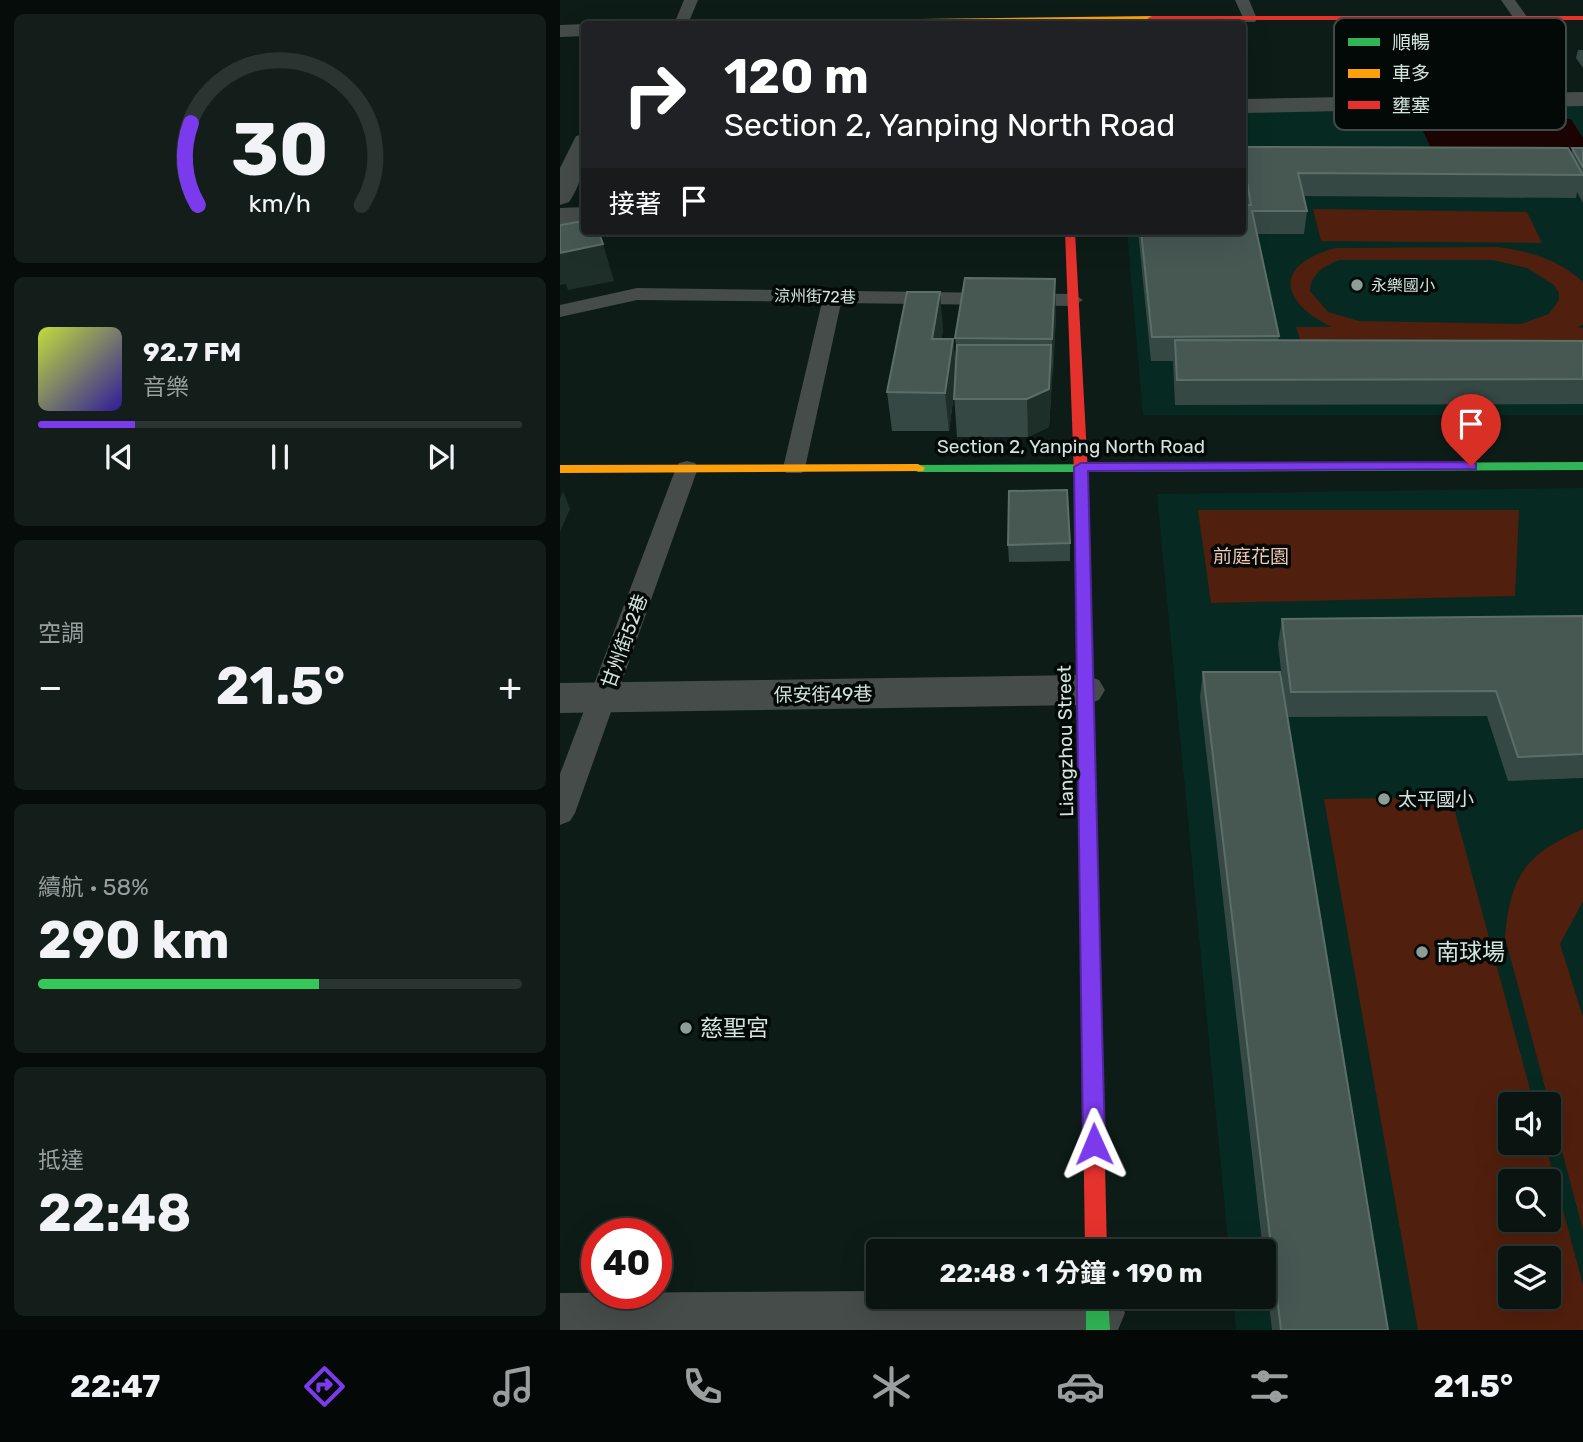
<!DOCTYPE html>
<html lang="zh-TW">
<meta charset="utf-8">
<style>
:root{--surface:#0a1511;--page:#131e1a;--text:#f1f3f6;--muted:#999f9f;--line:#2a3431;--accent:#7c3aed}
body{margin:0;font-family:Rubik,"Noto Sans TC",sans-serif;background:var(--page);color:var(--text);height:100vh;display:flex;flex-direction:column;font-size:26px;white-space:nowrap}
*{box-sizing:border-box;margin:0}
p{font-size:23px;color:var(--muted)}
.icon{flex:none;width:38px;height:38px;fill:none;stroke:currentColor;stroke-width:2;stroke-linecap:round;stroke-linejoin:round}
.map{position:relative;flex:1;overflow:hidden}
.details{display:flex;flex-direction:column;gap:14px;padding:14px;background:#060c09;width:560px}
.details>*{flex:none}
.hud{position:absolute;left:21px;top:21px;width:665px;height:214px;border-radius:7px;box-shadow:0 7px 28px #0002,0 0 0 2px var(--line);background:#202124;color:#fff;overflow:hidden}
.tools{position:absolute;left:938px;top:1092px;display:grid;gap:14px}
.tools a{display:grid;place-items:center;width:63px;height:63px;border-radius:7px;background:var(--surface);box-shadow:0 7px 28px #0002,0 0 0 2px var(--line);font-size:35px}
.speed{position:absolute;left:21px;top:1218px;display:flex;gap:14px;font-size:35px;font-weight:700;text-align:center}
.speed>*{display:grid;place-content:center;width:91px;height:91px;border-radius:50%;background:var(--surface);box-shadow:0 7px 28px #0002,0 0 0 2px var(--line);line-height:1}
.speed .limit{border:10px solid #d22;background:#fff;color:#111}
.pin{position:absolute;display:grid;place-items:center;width:60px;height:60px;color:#fff;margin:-72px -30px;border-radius:50% 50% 50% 0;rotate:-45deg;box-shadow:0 0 7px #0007}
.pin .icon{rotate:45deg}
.me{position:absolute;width:77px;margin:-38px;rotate:359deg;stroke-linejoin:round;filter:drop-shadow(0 0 5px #0008)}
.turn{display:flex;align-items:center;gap:24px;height:147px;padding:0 28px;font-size:32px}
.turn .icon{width:91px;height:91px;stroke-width:2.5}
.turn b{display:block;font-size:49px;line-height:60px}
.then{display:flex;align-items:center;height:66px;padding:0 28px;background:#0003;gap:14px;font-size:26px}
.big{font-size:52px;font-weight:700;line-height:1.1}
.details .widget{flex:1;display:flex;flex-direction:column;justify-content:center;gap:10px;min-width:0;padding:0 24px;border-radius:10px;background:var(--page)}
.details .dial{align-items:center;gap:0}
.dial svg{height:182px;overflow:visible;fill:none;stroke:var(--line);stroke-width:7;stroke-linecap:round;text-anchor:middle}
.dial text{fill:var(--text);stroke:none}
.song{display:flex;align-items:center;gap:21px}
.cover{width:84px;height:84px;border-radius:10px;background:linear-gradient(135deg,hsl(70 70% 55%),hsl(250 70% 35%))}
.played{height:7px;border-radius:4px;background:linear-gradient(90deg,var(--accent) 20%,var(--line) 20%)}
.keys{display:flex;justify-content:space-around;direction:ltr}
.heat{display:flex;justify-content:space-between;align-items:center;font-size:38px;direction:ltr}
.charge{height:10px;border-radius:5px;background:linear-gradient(90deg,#34c759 58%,var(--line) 0)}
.trip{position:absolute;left:306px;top:1239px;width:410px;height:70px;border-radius:7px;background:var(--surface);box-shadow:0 7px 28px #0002,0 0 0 2px var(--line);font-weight:700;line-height:70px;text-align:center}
.dock{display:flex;height:112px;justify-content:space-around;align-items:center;background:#040807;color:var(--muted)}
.dock .icon{width:49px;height:49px}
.dock .active{color:var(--accent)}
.dock b{font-size:32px;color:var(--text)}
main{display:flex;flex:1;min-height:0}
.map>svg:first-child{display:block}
</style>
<main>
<section class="details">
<div class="widget dial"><svg viewBox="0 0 100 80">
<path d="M14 69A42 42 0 1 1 86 69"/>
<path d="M14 69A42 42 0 0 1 11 33" stroke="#7c3aed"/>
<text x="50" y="56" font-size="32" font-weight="700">30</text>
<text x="50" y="72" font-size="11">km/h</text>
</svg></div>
<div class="widget">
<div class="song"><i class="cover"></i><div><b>92.7 FM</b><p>音樂</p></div></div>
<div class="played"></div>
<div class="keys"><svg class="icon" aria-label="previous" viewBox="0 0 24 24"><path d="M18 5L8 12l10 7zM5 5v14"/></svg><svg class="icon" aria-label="pause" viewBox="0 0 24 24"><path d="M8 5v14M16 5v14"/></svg><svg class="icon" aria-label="next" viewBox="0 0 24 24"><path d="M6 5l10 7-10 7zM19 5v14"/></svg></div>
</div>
<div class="widget"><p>空調</p>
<div class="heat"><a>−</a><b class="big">21.5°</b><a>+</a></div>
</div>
<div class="widget"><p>續航 · 58%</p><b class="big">290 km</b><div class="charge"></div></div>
<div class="widget"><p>抵達</p><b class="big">22:48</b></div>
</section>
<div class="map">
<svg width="1023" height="1330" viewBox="0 0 1023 1330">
<rect width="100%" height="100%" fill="#0d1c17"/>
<!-- built -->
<g fill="#062a21" fill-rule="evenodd">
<path d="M1023,104V415H583L567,231H682L683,112Z"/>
<path d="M1023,488V1330H676L673,1297H704V1251H669L597,494ZM950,1104H989V1143H950ZM950,1181H989V1220H950ZM950,1258H989V1297H950Z"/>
</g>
<!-- green -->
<g fill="#511f0d" fill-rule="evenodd">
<path d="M753,209L967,212L982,243L761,241Z"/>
<path d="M937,247C969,251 998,259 1023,282V325L1017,327L1023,328V340H740L736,327H772C718,301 714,264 776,248ZM779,260H933L967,268L994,285L999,293V300L989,314L961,324L799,321L768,312L750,291C751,274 764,266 779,260Z"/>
<path d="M638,510H959L955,596L651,603Z"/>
<path d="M891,797L974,1104H950V1143H985L1023,1285V1330H858L764,799ZM989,1181V1220H950V1181ZM989,1258V1297H950V1258Z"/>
<path d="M1023,829V901L1000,944L1023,1017V1230L945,937C951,874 965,855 1023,829Z"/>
</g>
<!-- water -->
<path fill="#1a0302" d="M1011,119L1023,138V156L875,157L858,120Z"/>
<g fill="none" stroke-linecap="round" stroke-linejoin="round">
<!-- lane -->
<g fill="#464c4a" fill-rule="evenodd">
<path d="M124,0H138L128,24H114Z"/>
<path d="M675,0H689L697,19L695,22H685Z"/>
<path d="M941,0H955L967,17L965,20H955Z"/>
<path d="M77,288L513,294L523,300L513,306L281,303L245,468L242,473H226L223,468L262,302L77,300L0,317V305Z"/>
<path d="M127,461L135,463L138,468L15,813L10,821L0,825V774L116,468L119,463Z"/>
</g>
<!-- street -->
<g fill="#464c4a" fill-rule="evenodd">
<path d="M24,24H27L24,36L0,37V25Z"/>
<path d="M1023,92V106L682,113V99Z"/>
<path d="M24,134C26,158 23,182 9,202L0,205V168L16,136Z"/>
<path d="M24,207V223L0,224V208Z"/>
<path d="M525,675L539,680L545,690L539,700L525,705L0,713V683Z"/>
<path d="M318,1291V1297H559L565,1313L558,1330H0V1293Z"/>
</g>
<!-- fast -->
<g fill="#30b455" fill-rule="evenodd">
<path d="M1023,462V470L526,472L542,1036L539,1043L532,1045L525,1043L522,1036L516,472H358L351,468L353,465Z"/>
<path d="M526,1297H548L550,1330H526Z"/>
</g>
<!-- slow -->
<g fill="#ff9f0a" fill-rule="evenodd">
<path d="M592,16L596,18L595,20L198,24L202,21Z"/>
<path d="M358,464L365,468L363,471L0,473V465Z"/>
</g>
<!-- jam -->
<g fill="#e5322d" fill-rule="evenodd">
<path d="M592,16H1023V20H589L588,18Z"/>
<path d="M505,231H515L528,474L521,478L514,474Z"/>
<path d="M532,1027L539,1029L542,1036L547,1251H525L522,1036L525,1029Z"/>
</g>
</g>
<!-- wall -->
<g fill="#364843">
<path d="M1018,50H1023V68L1016,58Z"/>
<path d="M682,107L684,127L682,146Z"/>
<path d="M682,147L1011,154L1012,148H1023V203L1017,192L1016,198L744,196L747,211L744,234H697L719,336L718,340L1023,341V404L615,405L613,361H591L578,231H682L685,205L682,189Z"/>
<path d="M496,316L489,427L468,437H397L394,394L389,431H332L327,392L383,330L381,339H393L396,367L397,351L395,338Z"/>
<path d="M510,543V561L449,562L448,545Z"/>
<path d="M1023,616V778L948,781L927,716L727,717L828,1330H712L640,697L643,672L724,695L718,644L722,619Z"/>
</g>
<!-- shaded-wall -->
<g fill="#1e2f2a">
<path d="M43,244L54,281L8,290L6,284L0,285V253Z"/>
<path d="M495,279L496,316L493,376L492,339Z"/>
<path d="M380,292L383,330L375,377L372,339Z"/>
<path d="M393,339L396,377L389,431L385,393Z"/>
<path d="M491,345L492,383L489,427L468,437L467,399Z"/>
<path d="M3,491L10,509L0,532V499Z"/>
</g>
<!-- building -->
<g fill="#475853" stroke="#5c6e68" stroke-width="2">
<path d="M682,107H683L684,127H682Z"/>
<path d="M682,147L1008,148L1023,175L738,173L747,211H692L719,336L592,337L581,231H682V205H691L682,153Z"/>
<path d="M1012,148H1023V167Z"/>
<path d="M24,221V231H38L43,244L0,253V225Z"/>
<path d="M405,278L495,279L492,339L395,338Z"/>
<path d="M347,292H380L372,339H393L385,393L327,392Z"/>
<path d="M615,340L1023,341V379L617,380Z"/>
<path d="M397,345H491L489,389L467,399H394Z"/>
<path d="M507,490L510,543L448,545L449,491Z"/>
<path d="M1023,616V754L958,757L936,691L731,692L722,619Z"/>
<path d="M643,672H720L828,1330H721Z"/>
</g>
<!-- route -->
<path fill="#7c3aed" stroke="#51269a" stroke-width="2" d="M911,462L916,463V469L528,471L545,1144L541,1152L534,1155L526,1152L523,1144L514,467L521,463Z"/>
<!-- markers -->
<g fill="#8d9d97" stroke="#020906" stroke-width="2.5">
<circle cx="797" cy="285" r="7"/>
<circle cx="824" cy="799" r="7"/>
<circle cx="862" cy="952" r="7"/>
<circle cx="126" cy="1028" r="7"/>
</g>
<g text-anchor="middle" stroke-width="7" stroke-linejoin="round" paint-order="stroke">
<!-- far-poi labels -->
<g font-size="16" fill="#d2e2dc" stroke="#020906" text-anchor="start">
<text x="811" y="291">永樂國小</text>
</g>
<!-- far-street labels -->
<g font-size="16" fill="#d2e2dc" stroke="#020906">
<text transform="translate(255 296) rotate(1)" y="6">涼州街72巷</text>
</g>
<!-- street labels -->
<g font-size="19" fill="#d2e2dc" stroke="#020906">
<text x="511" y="453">Section 2, Yanping North Road</text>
<text transform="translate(64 641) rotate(-70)" y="7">甘州街52巷</text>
<text transform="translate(263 694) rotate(-1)" y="7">保安街49巷</text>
<text transform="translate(505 741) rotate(-91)" y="7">Liangzhou Street</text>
</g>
<!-- park labels -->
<g font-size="19" fill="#f2c5b7" stroke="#020906">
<text x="691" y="563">前庭花園</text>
</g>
<!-- poi labels -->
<g font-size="19" fill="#d2e2dc" stroke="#020906" text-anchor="start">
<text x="838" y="806">太平國小</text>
</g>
<!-- near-poi labels -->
<g font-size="23" fill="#d2e2dc" stroke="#020906" text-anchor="start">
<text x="876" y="960">南球場</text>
<text x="140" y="1036">慈聖宮</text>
</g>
</g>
<!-- legend -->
<rect x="774" y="18" width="232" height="112" rx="10" fill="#020906" stroke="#404a46" stroke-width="2"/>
<rect x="788" y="38" width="32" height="8" fill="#30b455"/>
<rect x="788" y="69" width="32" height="9" fill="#ff9f0a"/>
<rect x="788" y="101" width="32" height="8" fill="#e5322d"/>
<g font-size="19" fill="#d2e2dc">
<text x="832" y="49">順暢</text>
<text x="832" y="80">車多</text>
<text x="832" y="112">壅塞</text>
</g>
</svg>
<div class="tools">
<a><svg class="icon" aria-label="sound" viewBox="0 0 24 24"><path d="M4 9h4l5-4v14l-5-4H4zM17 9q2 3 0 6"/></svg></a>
<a><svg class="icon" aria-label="search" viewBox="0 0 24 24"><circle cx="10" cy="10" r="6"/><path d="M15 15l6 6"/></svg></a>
<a><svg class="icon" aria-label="layers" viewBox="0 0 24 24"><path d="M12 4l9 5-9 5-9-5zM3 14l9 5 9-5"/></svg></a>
</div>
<div class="speed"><div class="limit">40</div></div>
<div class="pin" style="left:911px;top:466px;background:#d93025"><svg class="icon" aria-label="arrive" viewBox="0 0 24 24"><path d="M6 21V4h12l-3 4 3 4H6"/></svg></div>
<svg class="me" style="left:534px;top:1144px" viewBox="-20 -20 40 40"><path d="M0-17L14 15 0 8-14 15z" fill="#7c3aed" stroke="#fff" stroke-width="4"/></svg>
<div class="trip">22:48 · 1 分鐘 · 190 m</div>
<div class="hud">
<div class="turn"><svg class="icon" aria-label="right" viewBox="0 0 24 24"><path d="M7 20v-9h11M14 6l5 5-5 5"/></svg><div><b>120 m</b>Section 2, Yanping North Road</div></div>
<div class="then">接著<svg class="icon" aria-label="arrive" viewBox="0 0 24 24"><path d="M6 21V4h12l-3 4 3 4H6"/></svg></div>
</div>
</div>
</main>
<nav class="dock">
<b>22:47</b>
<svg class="icon active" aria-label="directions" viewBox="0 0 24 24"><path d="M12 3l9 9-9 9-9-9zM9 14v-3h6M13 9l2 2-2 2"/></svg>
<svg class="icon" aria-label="music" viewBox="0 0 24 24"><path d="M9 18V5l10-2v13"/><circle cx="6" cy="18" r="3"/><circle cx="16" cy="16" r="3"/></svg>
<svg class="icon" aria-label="phone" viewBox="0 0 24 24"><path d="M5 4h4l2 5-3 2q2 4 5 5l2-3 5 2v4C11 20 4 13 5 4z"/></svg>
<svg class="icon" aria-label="climate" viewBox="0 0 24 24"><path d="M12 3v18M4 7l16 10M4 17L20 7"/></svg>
<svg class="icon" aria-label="car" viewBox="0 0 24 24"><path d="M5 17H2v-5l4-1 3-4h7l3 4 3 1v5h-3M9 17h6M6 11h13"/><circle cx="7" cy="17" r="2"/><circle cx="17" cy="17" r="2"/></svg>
<svg class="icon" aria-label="filters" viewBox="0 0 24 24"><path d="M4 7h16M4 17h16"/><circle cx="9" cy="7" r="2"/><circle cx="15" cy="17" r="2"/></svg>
<b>21.5°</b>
</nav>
